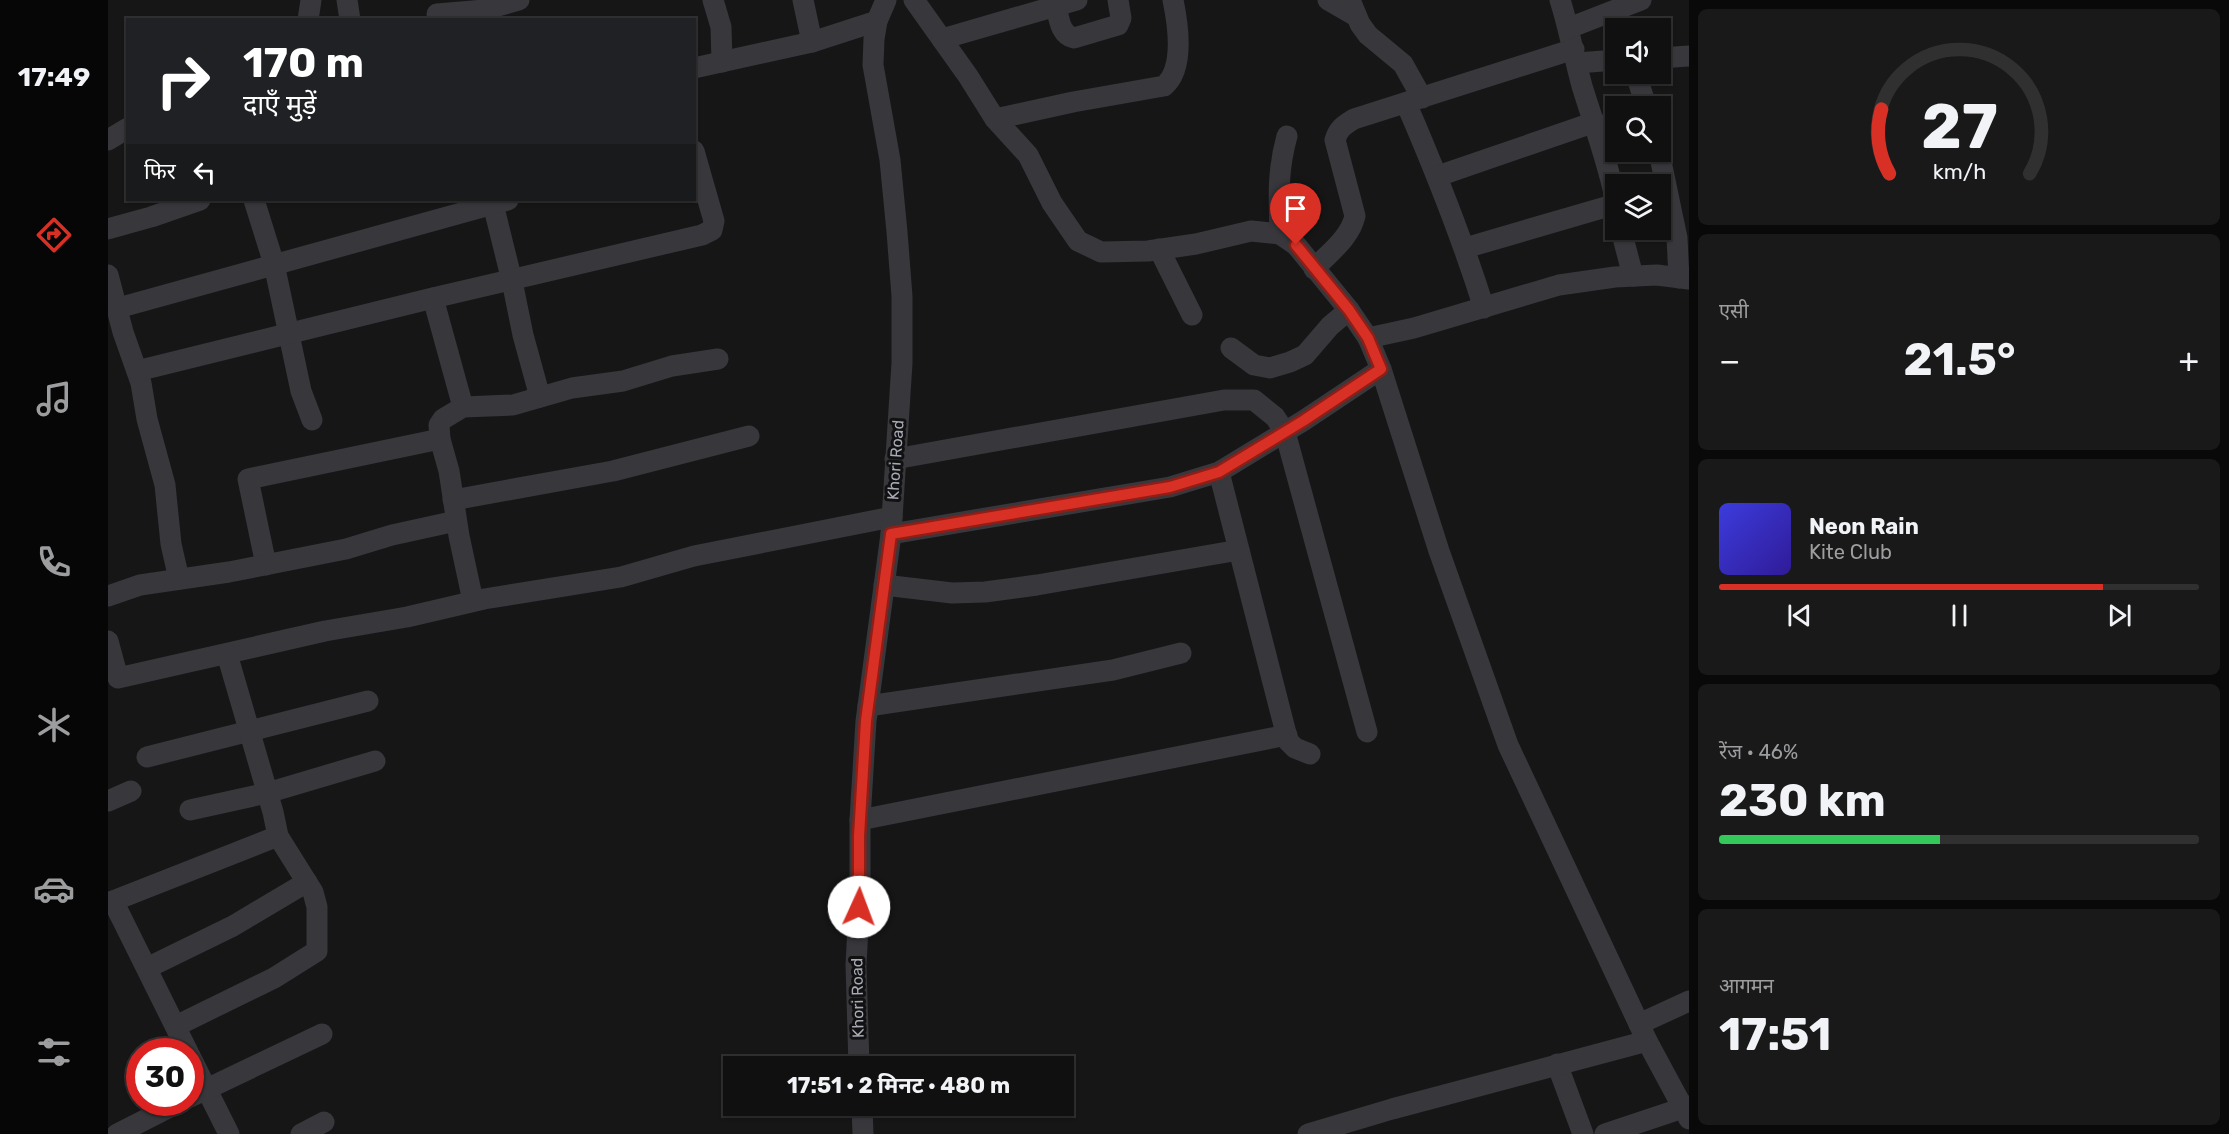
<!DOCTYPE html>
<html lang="hi">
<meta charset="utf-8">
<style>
:root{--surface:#101011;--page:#19191a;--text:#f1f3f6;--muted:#9c9d9f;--line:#303031;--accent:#d93025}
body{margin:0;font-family:Rubik,"Noto Sans Devanagari",sans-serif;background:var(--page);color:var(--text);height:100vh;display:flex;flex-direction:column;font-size:22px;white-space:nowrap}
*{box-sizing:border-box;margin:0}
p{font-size:20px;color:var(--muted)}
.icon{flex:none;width:33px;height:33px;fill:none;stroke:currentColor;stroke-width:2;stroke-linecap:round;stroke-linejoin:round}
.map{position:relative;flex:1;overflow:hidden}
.sheet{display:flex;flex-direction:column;gap:9px;padding:9px;background:#090909;width:540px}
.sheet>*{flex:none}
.guide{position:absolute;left:18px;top:18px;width:570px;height:183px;border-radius:0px;box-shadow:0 2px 4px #0004,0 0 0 2px var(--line);background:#202124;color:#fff;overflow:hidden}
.buttons{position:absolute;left:1497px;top:18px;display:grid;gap:12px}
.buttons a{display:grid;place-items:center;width:66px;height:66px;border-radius:0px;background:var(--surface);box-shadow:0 2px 4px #0004,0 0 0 2px var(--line);font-size:30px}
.speed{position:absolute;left:18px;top:1038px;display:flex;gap:12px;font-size:30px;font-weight:700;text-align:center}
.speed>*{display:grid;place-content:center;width:78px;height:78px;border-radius:50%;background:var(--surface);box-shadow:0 2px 4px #0004,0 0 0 2px var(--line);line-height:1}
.speed .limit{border:9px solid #d22;background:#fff;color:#111}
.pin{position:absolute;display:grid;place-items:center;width:51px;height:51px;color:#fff;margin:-62px -26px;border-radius:50% 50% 50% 0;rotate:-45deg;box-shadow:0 0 6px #0007}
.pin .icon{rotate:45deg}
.me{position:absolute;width:66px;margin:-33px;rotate:2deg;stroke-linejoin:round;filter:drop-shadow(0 0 4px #0008)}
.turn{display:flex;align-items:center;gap:21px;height:126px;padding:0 18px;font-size:27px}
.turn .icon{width:78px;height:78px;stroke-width:2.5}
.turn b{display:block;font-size:42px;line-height:51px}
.then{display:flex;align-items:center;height:57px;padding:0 18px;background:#0003;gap:12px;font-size:22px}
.big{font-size:45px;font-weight:700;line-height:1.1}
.sheet .widget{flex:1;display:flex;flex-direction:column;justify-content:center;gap:9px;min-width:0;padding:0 21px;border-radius:9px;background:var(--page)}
.sheet .dial{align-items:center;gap:0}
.dial svg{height:156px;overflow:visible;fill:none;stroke:var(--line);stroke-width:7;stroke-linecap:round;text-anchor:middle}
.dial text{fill:var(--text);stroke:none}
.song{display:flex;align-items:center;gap:18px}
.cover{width:72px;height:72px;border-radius:9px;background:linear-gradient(135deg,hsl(240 70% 55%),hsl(250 70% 35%))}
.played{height:6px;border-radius:3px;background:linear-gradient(90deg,var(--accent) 80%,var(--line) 80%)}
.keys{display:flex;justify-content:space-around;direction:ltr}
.heat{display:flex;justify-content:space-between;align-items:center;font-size:33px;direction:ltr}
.charge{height:9px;border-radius:4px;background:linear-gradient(90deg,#34c759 46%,var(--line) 0)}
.trip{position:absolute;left:615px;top:1056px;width:351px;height:60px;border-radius:0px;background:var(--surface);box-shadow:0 2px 4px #0004,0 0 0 2px var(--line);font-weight:700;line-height:60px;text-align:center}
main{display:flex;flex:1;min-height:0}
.dock{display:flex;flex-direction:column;width:108px;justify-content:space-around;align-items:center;background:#060607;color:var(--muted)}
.dock .icon{width:42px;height:42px}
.dock .active{color:var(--accent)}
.dock b{font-size:27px;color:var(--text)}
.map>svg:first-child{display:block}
</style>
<main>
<nav class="dock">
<b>17:49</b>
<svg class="icon active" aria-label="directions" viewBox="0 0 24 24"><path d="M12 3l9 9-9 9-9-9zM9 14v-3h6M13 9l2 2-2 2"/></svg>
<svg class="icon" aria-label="music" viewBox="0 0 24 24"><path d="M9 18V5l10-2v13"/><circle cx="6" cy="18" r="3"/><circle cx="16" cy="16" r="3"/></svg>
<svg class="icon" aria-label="phone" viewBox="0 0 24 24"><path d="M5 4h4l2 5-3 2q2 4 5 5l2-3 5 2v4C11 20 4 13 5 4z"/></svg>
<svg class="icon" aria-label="climate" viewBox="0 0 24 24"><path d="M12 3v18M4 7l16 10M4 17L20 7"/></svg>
<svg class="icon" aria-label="car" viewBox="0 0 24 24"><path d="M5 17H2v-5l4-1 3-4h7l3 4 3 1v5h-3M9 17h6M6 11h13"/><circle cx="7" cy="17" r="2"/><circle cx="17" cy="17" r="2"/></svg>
<svg class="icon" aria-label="filters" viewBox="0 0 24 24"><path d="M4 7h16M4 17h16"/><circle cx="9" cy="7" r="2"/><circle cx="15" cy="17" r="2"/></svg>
</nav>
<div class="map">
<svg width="1581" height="1134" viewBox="0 0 1581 1134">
<rect width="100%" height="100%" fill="#161617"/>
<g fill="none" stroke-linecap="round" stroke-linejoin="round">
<!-- minor -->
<g stroke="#37373c" stroke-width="21">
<path d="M239,0L242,20"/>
<path d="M605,0L613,27L614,62"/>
<path d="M695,0L704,42"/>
<path d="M806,0L860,76L887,119L920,155L944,203L970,241L993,252L1040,251L1088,244L1143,231L1172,234L1188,245L1241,310L1260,338L1306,328L1451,285L1507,277L1549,275L1581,279"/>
<path d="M1220,0L1246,15"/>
<path d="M1242,0L1252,24L1260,35L1295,64L1314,98"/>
<path d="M1452,0C1461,28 1466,57 1474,86C1486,125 1500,162 1508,202"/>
<path d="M948,6C951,18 952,35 966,38L1010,25L1013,18L1010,0"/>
<path d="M329,14L376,10L411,0"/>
<path d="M200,20L203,0"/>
<path d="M1461,28L1533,0"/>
<path d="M834,39L969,0"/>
<path d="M1552,58L1581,56"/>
<path d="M1469,63L1508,60"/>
<path d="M586,68L704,42L769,21"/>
<path d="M1528,74L1538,106"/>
<path d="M1298,103C1327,170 1354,238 1376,308"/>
<path d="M887,119L965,102L1056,86C1077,69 1070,24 1065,0"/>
<path d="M0,140L20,128"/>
<path d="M1551,152L1569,238L1571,278"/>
<path d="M1330,176L1487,122"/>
<path d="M146,200L166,264L193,391L204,420"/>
<path d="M384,200L404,281L415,335L432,397"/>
<path d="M0,229L43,217L92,200"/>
<path d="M1513,230L1525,276"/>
<path d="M1172,234C1171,198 1169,172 1179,136"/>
<path d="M1357,248L1508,204"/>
<path d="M1051,249L1084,315"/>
<path d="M1206,269C1221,253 1242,238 1247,216L1227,140C1230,129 1236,125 1246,119L1466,49"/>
<path d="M0,275L15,332L33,383L39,419L57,485L63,544L71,579"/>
<path d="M325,298L355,407"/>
<path d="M10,308L400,200"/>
<path d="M1260,338L1273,369L1331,551L1400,745L1539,1041L1581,1119"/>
<path d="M1123,348L1146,365L1162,368L1182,362L1197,355L1222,326L1241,310"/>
<path d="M29,371L325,298L594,235L604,230L606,221L586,151"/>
<path d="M787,459L1116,400H1146L1167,417L1177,432L1259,732"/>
<path d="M1111,472L1180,741L1187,748L1202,754"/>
<path d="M345,500L505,471L641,436"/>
<path d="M783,534L1062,487L1111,472L1195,421L1273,369"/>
<path d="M158,565L140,479L332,439"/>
<path d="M776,585L844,593L877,592L929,585L1131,550"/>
<path d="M0,596L32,585L121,572L238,549L284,535L348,521"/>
<path d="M365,601L351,536L341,471L332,439L331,425L335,419L355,407L405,405L464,388L515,381L564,366L610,359"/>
<path d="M0,641L10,678L217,631L299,617L376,599L513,577L586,556L784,517"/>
<path d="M760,706L1005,670L1073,653"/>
<path d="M39,757L260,701"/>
<path d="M0,801L23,791"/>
<path d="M82,810L159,793L267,761"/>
<path d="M752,820L1179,735"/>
<path d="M5,901L170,836"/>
<path d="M0,904L5,901L80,1052"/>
<path d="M39,968L125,926L199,882"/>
<path d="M1531,1024L1581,1001"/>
<path d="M68,1026L166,978L209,951V907L205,892L170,836L165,812L119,654"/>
<path d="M82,1056L121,1134"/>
<path d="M1449,1064L1475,1134"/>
<path d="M751,1066L748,965L752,888V820L758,721L783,534L794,363V296L789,232L782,160L765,65L766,39L769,21L778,0"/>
<path d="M82,1097L214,1034"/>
<path d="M754,1106L755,1134"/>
<path d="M9,1134L72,1102"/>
<path d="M193,1134L216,1122"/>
<path d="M1200,1134L1284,1109L1539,1041"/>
<path d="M1497,1134L1581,1106"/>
</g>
</g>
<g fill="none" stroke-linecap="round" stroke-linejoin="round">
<!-- route casing -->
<g stroke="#8d1f18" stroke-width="15">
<path id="route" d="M751,907V836L758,721L783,534L1062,487L1111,472L1195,421L1273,369L1260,338L1241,310L1188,245"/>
</g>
<!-- route -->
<use href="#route" stroke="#d93025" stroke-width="10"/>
</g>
<g text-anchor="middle" stroke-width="6" stroke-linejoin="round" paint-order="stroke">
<!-- street labels -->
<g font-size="16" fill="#a8aab7" stroke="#111112">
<text transform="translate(787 460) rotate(-86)" y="6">Khori Road</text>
<text transform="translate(749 998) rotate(-91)" y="6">Khori Road</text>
</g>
</g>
</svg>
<div class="buttons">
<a><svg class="icon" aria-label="sound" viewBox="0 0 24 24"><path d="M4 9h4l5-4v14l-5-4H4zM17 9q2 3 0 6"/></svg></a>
<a><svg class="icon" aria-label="search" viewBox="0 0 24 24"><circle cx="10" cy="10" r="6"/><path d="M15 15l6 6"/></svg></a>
<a><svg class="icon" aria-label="layers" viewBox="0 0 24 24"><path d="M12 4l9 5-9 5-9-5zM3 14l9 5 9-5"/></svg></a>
</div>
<div class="speed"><div class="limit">30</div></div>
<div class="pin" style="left:1188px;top:245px;background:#d93025"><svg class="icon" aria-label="arrive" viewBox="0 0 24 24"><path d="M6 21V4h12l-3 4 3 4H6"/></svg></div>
<svg class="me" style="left:751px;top:907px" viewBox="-20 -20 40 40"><circle r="19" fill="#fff"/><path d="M0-13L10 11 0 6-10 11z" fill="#d93025"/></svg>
<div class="trip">17:51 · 2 मिनट · 480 m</div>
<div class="guide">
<div class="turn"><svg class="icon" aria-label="right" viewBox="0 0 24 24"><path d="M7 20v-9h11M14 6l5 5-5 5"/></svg><div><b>170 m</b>दाएँ मुड़ें</div></div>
<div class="then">फिर<svg class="icon" aria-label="left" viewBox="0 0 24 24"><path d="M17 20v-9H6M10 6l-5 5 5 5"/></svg></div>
</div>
</div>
<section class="sheet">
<div class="widget dial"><svg viewBox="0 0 100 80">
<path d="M14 69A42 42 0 1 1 86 69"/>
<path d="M14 69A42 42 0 0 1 10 36" stroke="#d93025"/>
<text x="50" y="56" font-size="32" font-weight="700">27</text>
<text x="50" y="72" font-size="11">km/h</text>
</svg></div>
<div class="widget"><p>एसी</p>
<div class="heat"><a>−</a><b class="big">21.5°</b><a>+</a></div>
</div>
<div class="widget">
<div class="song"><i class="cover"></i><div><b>Neon Rain</b><p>Kite Club</p></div></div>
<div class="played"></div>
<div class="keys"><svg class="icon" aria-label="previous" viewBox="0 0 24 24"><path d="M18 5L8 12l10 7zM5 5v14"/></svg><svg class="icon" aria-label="pause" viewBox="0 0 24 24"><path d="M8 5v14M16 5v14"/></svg><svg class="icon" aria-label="next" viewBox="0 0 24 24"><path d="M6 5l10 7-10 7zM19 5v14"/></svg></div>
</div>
<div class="widget"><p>रेंज · 46%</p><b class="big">230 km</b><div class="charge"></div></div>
<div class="widget"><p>आगमन</p><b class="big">17:51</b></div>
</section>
</main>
